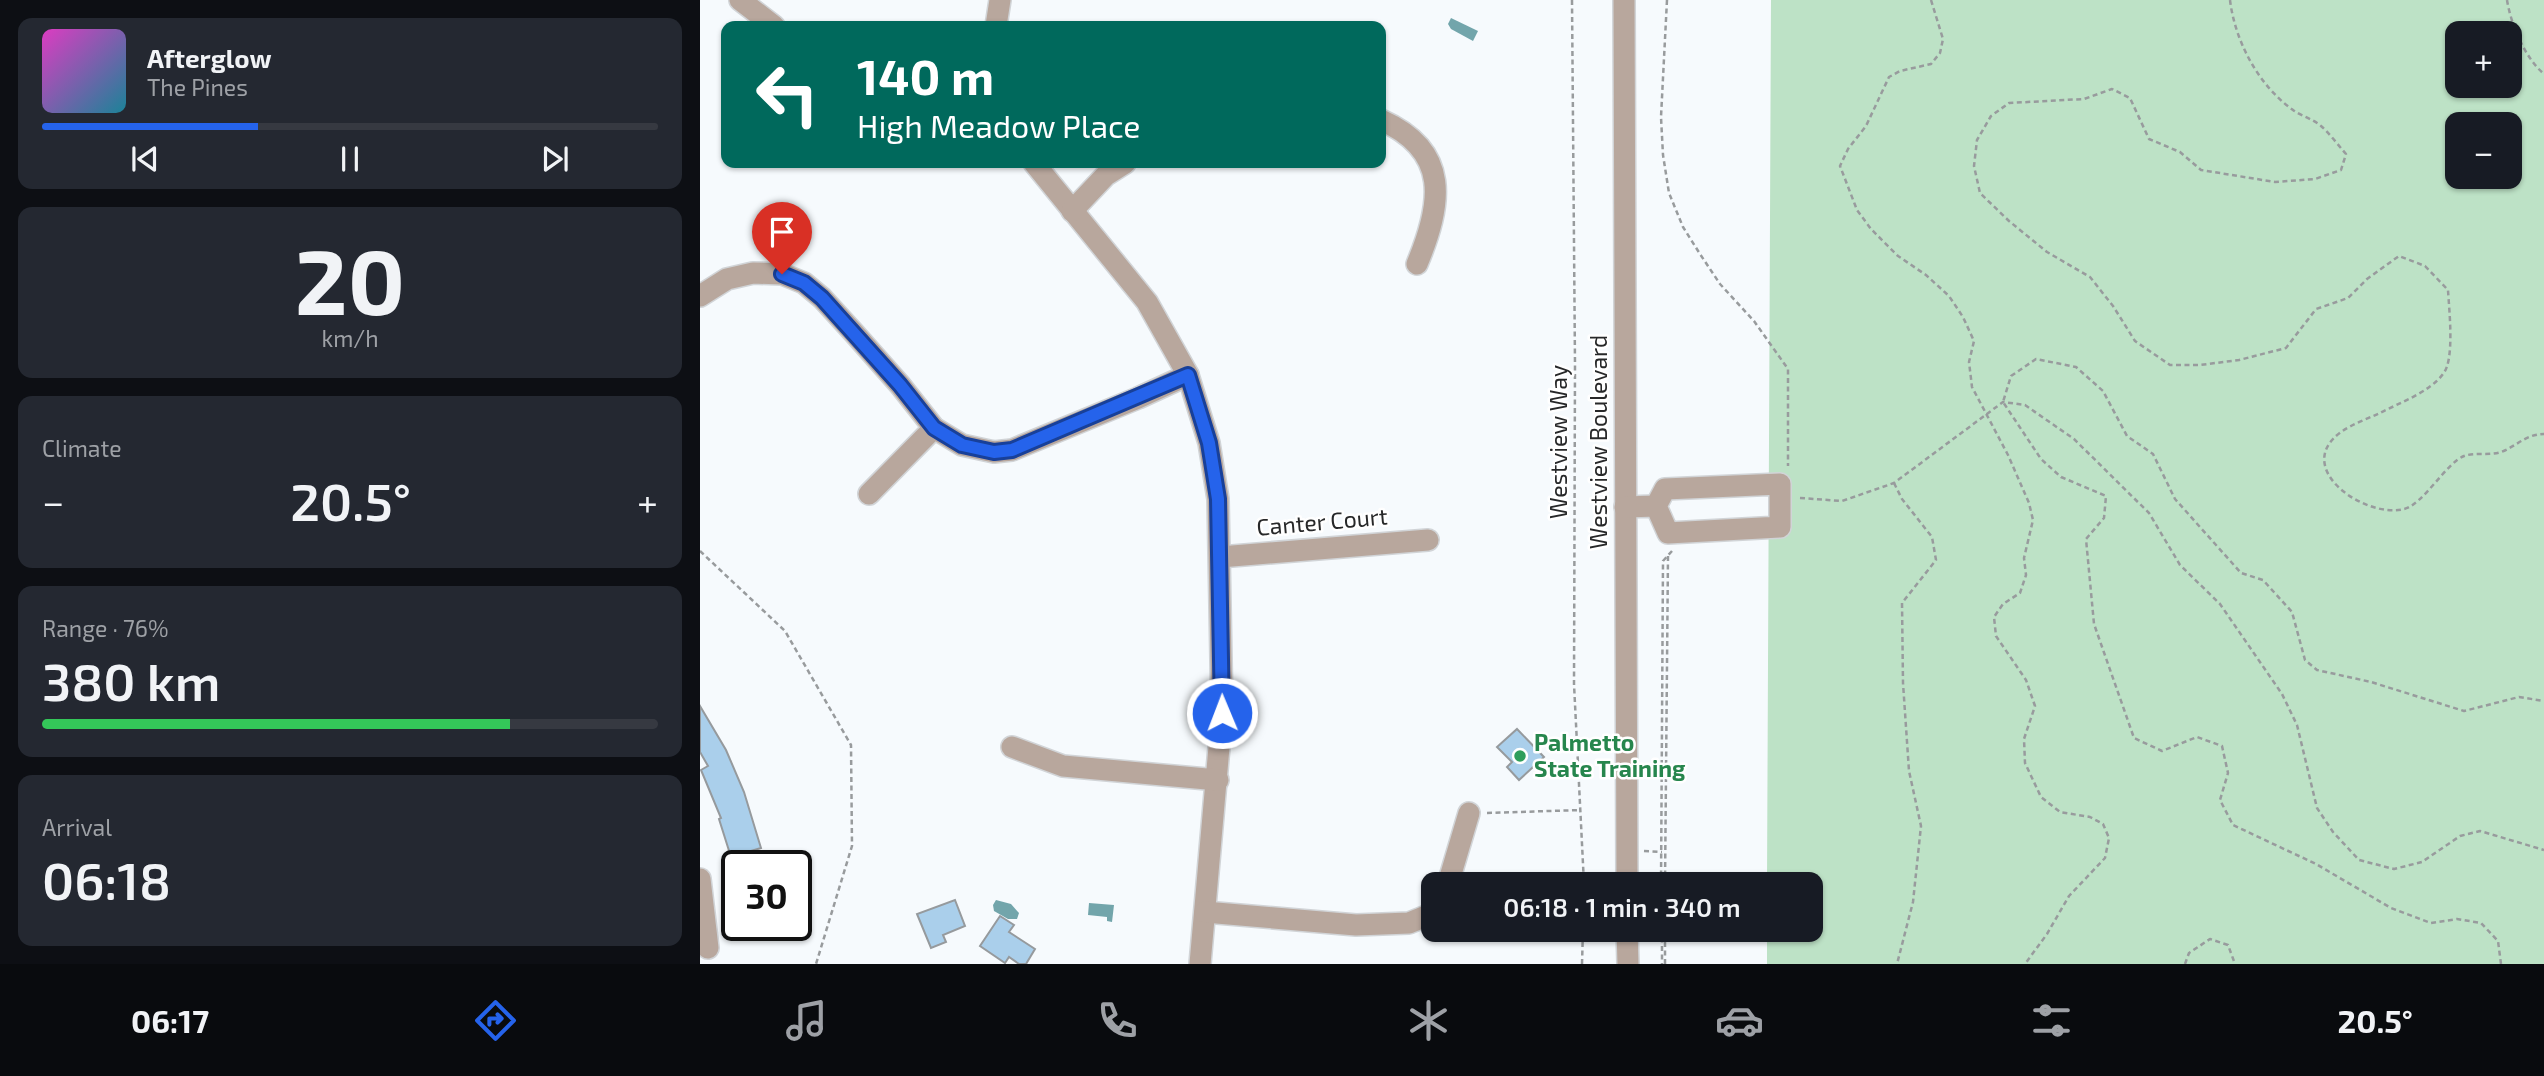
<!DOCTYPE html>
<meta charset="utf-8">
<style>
:root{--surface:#171b24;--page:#242831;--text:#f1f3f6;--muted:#9ea1a6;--line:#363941;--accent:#2563eb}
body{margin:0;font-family:"Exo 2",sans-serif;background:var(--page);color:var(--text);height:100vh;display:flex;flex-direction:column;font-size:26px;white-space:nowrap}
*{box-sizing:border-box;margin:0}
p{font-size:23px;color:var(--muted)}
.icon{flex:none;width:38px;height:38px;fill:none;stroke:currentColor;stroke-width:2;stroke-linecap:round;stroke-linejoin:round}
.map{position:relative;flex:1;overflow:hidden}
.sheet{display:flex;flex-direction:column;gap:18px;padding:18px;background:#0d0f14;width:700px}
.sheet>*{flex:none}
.hud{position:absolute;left:21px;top:21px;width:665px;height:147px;border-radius:14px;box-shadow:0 2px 5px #0004;background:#00695c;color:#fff;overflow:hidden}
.controls{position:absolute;left:1745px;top:21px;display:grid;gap:14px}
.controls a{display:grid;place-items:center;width:77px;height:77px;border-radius:14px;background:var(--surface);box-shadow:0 2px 5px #0004;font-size:35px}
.speed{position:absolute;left:21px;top:850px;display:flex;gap:14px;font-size:35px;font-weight:700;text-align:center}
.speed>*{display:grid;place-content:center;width:91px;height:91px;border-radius:50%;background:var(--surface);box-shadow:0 2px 5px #0004;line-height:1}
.speed .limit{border:4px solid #111;border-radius:10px;background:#fff;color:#111}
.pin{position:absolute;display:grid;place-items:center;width:60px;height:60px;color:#fff;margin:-72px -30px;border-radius:50% 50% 50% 0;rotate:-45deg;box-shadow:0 0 7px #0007}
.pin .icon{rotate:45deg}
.me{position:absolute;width:77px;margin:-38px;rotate:359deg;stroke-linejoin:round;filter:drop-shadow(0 0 5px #0008)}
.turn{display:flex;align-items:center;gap:24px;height:147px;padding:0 21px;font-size:32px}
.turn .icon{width:91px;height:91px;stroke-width:2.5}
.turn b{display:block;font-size:49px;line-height:60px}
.big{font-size:52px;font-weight:600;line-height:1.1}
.sheet .widget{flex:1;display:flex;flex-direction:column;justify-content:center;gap:10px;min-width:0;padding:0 24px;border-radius:14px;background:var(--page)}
.sheet .dial{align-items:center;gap:0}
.dial b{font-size:91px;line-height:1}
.song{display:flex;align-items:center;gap:21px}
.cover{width:84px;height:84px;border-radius:10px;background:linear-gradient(135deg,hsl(310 70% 55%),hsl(190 70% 35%))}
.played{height:7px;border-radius:4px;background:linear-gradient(90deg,var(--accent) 35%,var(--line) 35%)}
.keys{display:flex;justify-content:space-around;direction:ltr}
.heat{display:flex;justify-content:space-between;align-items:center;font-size:38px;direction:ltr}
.charge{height:10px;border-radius:5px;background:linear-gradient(90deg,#34c759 76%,var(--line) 0)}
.trip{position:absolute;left:721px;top:872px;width:402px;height:70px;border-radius:14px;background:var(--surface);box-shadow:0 2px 5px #0004;font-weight:600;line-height:70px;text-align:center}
.tabs{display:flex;height:112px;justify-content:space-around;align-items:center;background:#090b0e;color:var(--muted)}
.tabs .icon{width:49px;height:49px}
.tabs .selected{color:var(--accent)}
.tabs b{font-size:32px;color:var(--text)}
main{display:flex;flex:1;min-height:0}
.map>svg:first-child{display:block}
</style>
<main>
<section class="sheet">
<div class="widget">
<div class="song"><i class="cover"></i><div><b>Afterglow</b><p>The Pines</p></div></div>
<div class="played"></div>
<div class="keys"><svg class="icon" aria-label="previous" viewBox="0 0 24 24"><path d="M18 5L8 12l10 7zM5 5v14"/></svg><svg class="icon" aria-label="pause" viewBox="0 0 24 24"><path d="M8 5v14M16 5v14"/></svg><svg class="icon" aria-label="next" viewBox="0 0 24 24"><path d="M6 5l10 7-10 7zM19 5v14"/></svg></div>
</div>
<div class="widget dial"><b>20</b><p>km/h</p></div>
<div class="widget"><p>Climate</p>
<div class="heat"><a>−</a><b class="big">20.5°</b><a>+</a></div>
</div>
<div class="widget"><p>Range · 76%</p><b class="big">380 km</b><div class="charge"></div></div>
<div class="widget"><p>Arrival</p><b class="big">06:18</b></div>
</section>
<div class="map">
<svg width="1844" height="964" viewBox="0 0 1844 964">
<rect width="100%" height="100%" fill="#f6fafd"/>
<!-- green -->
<path fill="#bde2c6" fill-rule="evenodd" d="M1071,0H1844V964H1067V929H1111V884H1067ZM1757,33H1810V86H1757ZM1757,124H1810V177H1757Z"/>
<!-- water -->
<g fill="#72a5ab">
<path d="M751,18L778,31L773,41L751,29L748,24Z"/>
<path d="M296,900L311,904L319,913L317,919H308L294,911L293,905Z"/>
<path d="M389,903L414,905L412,922L407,921V917L388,915Z"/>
</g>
<!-- building -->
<g fill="#aacfeb" stroke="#969a9d" stroke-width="2">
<path d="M0,706L26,750L44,792L61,848L31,857L19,819L21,818L1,770L8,766L0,752Z"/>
<path d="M817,729L844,757L819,780L807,767L812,762L797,747Z"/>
<path d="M255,900L265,926L243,935L246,942L231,948L217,914Z"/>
<path d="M300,916L314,925L309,932L335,949L326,964H319L309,957L305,963L280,946Z"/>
</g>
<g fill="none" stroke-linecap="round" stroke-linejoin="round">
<!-- minor casing -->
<g stroke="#d1d4d7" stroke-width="24">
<g id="minor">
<path d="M40,0L74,26"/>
<path d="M924,0L927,884"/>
<path d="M296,26L300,0"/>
<path d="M681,120C751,151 742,204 717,264"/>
<path d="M334,163L447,302L488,375L509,443L518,499L522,713L500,964"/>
<path d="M372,211L406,175L425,163"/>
<path d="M0,296L27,279L53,273L82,274L104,283L122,298L154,333L200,385L234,428L262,445L294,452L312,450L438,398L488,375"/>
<path d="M169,494L234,428"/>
<path d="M925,507L956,506L965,489L1080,484V527L968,533L956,506"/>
<path d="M520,557L728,540"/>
<path d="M312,747L363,766L518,780"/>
<path d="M0,879L8,948"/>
<path d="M748,884L769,813"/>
<path d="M505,912L656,925L709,923L731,914L733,910"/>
<path d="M927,929L928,964"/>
</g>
</g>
<!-- path -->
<g stroke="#989b9d" stroke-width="2.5" stroke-dasharray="5 3.5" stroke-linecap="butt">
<path d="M872,0L875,364L874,684L884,884"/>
<path d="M967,0L961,117L963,155L969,193L983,227L1000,254L1020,284L1054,321L1088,369V466"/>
<path d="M1231,0L1243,39L1240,53L1231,64L1200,71L1189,77L1166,126L1148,149L1140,166L1157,210L1171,229L1198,256L1226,275L1249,296L1263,317L1274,341L1269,362L1272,387L1308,455L1329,503L1333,520L1324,558L1326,575L1320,593L1303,604L1294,617L1296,636L1326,680L1335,706L1324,739L1325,763L1341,797L1360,812L1390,817L1403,824L1409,838L1405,858L1369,896L1347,934L1325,964"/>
<path d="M1530,0C1535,41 1558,85 1593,110C1601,116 1613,119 1621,126C1630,134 1638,145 1646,154L1641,170L1615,179L1575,182L1501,170L1480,152L1449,139L1430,98L1412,89L1384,99L1309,103L1291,116L1277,140L1274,166L1280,193L1309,221L1347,252L1390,277L1413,306L1435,341L1470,365H1500L1539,360L1586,348L1616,309L1648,298L1667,279L1699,256L1725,266L1748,290C1749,309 1755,360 1743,374C1730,392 1699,403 1680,413C1667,419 1652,424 1641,432C1591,468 1665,519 1704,509C1723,505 1746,463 1764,456C1775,452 1789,456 1801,452C1817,446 1826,434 1844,434"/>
<path d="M1807,0C1811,25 1825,58 1844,74"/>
<path d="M1194,483L1202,499L1232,537L1236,560L1202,603L1203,683L1209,771L1221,826L1213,902L1197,964"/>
<path d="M1100,498L1142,501L1194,483L1303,402L1325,405L1374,439L1449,513L1480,565L1520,604L1582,694L1597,725L1617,808L1633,832L1659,860L1694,869L1722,862L1760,836L1780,831L1844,850"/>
<path d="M0,551L85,631L151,745L152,846L116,964"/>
<path d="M787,813L881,810"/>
<path d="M944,851L962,852"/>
<path d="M961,884L963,561L972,551"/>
<path d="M965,884L968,555"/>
<path d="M962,929V964"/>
<path d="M882,964L883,929"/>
<path d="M965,964V929"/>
<path d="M1485,964L1489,953L1510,939L1528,945L1535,964"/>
<path d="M1801,964L1798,941L1781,923L1757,919L1731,923L1691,908L1616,864L1533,825L1520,800L1528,773L1522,746L1497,737L1462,751L1434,738L1394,624L1386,539L1404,518L1406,496L1361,477L1341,459L1303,402L1311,376L1336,359L1376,367L1403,391L1427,436L1453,454L1475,499L1541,573L1563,580L1592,612L1605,660L1617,670L1671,682L1764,711L1819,697L1844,701"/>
</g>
<!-- minor -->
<use href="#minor" stroke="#b8a79d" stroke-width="21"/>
</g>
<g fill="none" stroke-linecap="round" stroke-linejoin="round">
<!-- route casing -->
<g stroke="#184099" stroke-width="18">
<path id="route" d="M82,274L104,283L122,298L200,385L234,428L262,445L294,452L312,450L488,375L509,443L518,499L522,713"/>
</g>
<!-- route -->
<use href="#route" stroke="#2563eb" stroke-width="12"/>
</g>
<!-- markers -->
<circle fill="#2e9e5b" stroke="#fff" stroke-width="2.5" cx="820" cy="756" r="7"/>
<g text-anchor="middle" stroke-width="5" stroke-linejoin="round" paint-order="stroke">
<!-- street labels -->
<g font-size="23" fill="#272829" stroke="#fff">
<text transform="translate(859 442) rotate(-90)" y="8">Westview Way</text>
<text transform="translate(899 442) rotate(-90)" y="8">Westview Boulevard</text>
<text transform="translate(622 522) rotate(-5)" y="8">Canter Court</text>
</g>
<!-- leisure labels -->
<g font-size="23" font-weight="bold" fill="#27864d" stroke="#fff" text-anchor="start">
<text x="834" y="751">Palmetto<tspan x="834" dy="26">State Training</tspan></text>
</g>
</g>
</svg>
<div class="controls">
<a>+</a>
<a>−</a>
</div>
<div class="speed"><div class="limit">30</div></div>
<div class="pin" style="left:82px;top:274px;background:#d93025"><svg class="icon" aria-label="arrive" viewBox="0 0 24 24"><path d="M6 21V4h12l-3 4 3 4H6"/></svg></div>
<svg class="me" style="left:522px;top:713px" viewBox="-20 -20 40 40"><circle r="17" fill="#2563eb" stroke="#fff" stroke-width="3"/><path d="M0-11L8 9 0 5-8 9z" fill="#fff"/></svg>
<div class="trip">06:18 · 1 min · 340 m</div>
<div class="hud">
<div class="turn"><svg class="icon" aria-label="left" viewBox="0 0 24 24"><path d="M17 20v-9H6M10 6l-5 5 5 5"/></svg><div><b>140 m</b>High Meadow Place</div></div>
</div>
</div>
</main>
<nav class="tabs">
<b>06:17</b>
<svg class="icon selected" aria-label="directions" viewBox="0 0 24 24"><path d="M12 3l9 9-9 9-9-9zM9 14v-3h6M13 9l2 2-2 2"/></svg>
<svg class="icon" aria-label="music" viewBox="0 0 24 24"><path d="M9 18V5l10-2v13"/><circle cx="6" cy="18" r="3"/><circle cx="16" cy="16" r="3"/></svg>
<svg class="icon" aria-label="phone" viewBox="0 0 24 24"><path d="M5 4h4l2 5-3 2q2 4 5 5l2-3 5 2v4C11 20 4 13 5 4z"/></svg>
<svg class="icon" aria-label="climate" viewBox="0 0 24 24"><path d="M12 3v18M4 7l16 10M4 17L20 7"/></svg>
<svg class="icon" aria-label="car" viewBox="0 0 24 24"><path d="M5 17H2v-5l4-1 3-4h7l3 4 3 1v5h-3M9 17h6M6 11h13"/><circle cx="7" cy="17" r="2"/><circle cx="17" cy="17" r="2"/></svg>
<svg class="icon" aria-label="filters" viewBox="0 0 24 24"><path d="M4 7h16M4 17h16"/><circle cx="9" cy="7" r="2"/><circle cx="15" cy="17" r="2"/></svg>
<b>20.5°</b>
</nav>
